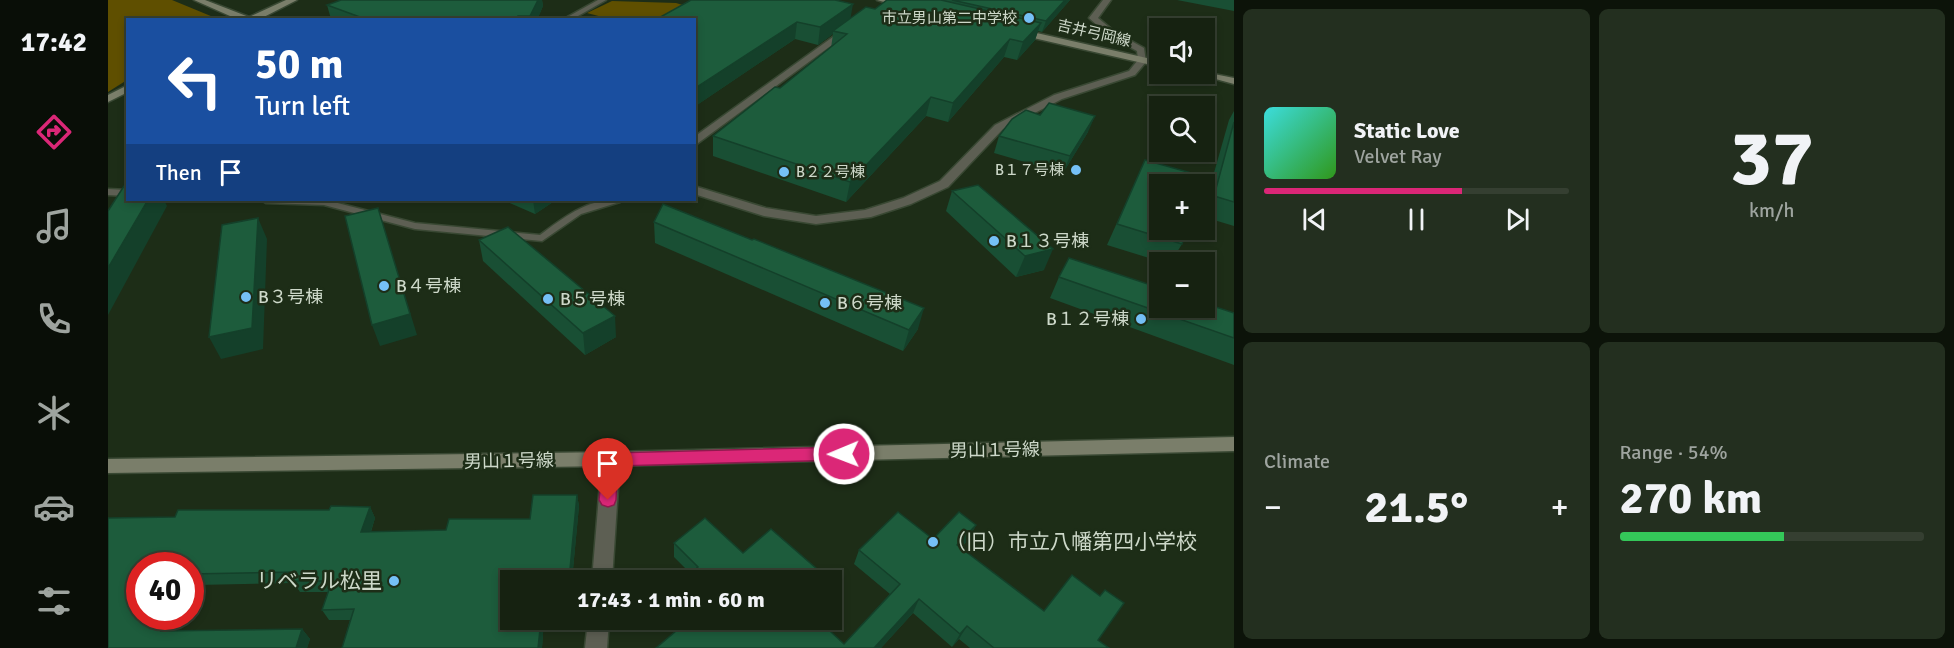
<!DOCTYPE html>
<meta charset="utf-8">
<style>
:root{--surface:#162211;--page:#232f1f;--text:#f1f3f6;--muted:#9ea49f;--line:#353f31;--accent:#db2777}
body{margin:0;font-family:Signika,"Noto Sans JP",sans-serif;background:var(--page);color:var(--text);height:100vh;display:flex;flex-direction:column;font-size:22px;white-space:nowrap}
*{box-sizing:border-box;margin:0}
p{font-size:20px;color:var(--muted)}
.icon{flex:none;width:33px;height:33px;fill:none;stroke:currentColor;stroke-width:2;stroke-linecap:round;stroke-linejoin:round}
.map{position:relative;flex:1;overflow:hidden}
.sheet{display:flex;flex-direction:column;gap:9px;padding:9px;background:#0c1309;width:720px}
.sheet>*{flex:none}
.banner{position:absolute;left:18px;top:18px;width:570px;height:183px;border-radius:0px;box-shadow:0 3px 9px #0003,0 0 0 2px var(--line);background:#1a4fa0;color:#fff;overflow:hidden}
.controls{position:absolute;left:1041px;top:18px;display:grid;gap:12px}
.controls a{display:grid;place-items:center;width:66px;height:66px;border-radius:0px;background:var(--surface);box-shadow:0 3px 9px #0003,0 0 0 2px var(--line);font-size:30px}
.speed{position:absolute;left:18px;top:552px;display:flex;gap:12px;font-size:30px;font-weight:700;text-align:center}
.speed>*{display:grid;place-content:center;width:78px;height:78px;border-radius:50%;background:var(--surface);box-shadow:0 3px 9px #0003,0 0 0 2px var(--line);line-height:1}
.speed .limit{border:9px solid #d22;background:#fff;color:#111}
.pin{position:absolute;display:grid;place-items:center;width:51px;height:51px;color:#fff;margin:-62px -26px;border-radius:50% 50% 50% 0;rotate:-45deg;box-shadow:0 0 6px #0007}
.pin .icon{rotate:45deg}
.me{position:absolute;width:66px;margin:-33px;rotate:269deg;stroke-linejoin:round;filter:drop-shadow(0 0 4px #0008)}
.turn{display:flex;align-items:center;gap:21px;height:126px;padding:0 30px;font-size:27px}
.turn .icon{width:78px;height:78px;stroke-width:2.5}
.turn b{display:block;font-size:42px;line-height:51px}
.then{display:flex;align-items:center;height:57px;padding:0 30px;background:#0003;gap:12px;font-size:22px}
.big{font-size:45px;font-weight:700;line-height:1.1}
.sheet .card{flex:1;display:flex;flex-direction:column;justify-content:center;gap:9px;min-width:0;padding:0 21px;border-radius:9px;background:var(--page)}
.sheet .dial{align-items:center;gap:0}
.dial b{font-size:78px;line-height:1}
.song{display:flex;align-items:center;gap:18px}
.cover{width:72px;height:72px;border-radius:9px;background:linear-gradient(135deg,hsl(180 70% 55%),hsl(110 70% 35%))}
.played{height:6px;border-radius:3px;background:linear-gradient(90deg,var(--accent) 65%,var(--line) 65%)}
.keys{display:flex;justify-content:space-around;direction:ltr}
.heat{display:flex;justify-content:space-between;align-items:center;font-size:33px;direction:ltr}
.charge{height:9px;border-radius:4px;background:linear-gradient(90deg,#34c759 54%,var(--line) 0)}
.sheet .tiles{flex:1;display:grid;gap:9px;grid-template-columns:repeat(2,1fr)}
.trip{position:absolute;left:392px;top:570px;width:342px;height:60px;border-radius:0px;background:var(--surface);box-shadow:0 3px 9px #0003,0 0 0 2px var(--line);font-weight:700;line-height:60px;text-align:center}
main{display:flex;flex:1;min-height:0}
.tabs{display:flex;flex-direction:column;width:108px;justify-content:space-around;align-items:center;background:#090e07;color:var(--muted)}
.tabs .icon{width:42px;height:42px}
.tabs .current{color:var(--accent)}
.tabs b{font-size:27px;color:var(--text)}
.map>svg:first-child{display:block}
</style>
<main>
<nav class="tabs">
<b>17:42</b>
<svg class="icon current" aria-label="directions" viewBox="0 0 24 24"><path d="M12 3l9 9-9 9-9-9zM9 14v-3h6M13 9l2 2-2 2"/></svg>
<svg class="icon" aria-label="music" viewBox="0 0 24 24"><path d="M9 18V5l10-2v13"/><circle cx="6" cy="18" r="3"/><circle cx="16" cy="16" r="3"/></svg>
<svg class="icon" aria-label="phone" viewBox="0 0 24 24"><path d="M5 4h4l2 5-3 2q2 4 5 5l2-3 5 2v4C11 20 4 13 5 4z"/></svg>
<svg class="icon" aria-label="climate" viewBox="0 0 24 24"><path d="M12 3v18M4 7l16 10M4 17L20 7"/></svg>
<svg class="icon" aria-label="car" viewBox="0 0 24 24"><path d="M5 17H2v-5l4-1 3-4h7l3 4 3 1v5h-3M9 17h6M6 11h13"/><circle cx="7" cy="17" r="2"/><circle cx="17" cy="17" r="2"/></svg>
<svg class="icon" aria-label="filters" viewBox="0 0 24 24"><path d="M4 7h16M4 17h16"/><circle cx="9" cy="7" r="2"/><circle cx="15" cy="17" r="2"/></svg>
</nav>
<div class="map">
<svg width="1126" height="648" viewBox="0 0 1126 648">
<rect width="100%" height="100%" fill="#1d2d17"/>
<!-- green -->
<g fill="#5f4f00">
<path d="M0,0H64L110,19L20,20L19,80L0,92Z"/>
<path d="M504,1L568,3L585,8L564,20L502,19L479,13Z"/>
</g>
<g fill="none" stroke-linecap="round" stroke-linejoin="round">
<!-- lane casing -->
<g stroke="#394833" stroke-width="3">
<g id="lane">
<path d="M490,0H498L463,20H454Z"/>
<path d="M0,189L20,190V196L0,195Z"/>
<path d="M153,200H218L307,223L432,235C456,217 482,197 513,200L512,202L473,214L434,241L307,229L216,205L158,203Z"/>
</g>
</g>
<!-- street casing -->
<g stroke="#394833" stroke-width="3">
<g id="street">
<path d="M995,0H1003L990,18L1007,32L1036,48L1038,62L1027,75L954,99L895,129L840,187L803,204L763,217L708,224L656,216L586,194V186L658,208L708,216L757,210L795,198L832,181L887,125L946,95L1021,71L1030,60L1029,51L1001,36L981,18Z"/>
<path d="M736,29L743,31L586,146V137Z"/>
<path d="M503,452L509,454L512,459L504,580H484L494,459L497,454Z"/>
<path d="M480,620H501L499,648H477Z"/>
</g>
</g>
<!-- secondary casing -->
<g stroke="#394833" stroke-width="3">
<g id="secondary">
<path d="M86,0H97L141,17L178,0H189L150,20H131Z"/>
<path d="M769,0H783L801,6L797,8Z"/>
<path d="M911,29L1052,61V67L908,34L907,32Z"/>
<path d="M1096,72L1126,78V84L1089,74Z"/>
<path d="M20,85V92L0,102V95Z"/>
<path d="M1126,437V451L503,466L0,473V459L503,452Z"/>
</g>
</g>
<!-- lane -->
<use href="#lane" fill="#5d5f53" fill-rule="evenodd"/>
<!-- street -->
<use href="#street" fill="#5d5f53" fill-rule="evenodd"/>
<!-- secondary -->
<use href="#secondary" fill="#7a7e6a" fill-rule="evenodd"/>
</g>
<!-- wall -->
<g fill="#194f34">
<path d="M233,0H434L435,6L429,20L223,19L219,5Z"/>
<path d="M779,0H962L934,32L930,31L927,40L909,60L896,57L840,122L818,116L738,202L605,156V136L672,88L723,48L725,34L710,45L687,39L586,107V20L743,18L767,9Z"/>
<path d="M1069,0H1126V11Z"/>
<path d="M1126,111V226L1096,217V208L1121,120Z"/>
<path d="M932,115L980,132L955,173L886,153L891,136Z"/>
<path d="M1037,160L1074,244L1063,262H1054L999,245Z"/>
<path d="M844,191L936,270L908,277L838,211Z"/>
<path d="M395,200H448L427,214Z"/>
<path d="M546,222L644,240L810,329L795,351L547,243Z"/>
<path d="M371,240L508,337L477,355L375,261Z"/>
<path d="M951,277L1126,313V365L942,298Z"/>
<path d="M425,495H469L471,506L464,580H402V620H449H436L434,648H234L242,620H221L214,610L220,592H192L186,583L89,585L82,599V566H32V616H75L68,631L194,629L202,639L199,648H0V518L67,517L70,510H221L223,506L262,507L267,518L263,532L338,530L341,519H422Z"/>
<path d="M868,525L861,539L853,548L936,611L990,640L1001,648H862L851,639L844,647L805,613L773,648H548L736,644L782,594L746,564L751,550L825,539Z"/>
<path d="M566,543L635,553L706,580H575L583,574L566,557Z"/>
</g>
<!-- shaded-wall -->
<g fill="#14402a">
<path d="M430,0H434L435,6L429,20H422V16Z"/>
<path d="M957,0H962L934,32L938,21Z"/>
<path d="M745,4L742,21L725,31V34L710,45L712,27Z"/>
<path d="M689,22L687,39L586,107V89Z"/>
<path d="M933,23L927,40L909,60L915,42Z"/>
<path d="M902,39L896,57L840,122L845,103Z"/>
<path d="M823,97L818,116L738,202L742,182Z"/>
<path d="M987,116L980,132L955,173L962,156Z"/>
<path d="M40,200H56L59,206L0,315V268Z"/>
<path d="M425,200H448L427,214Z"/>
<path d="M270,208L309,335L272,346L264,325Z"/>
<path d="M150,218L159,239L155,349L113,359L101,337Z"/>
<path d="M945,249L936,270L908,277L917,256Z"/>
<path d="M816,308L810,329L795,351L801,330Z"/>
<path d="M507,316L508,337L477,355L475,333Z"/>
<path d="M469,495L471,506L464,580H461Z"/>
<path d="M262,507L267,518L259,543L253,532Z"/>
<path d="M868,525L861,539L843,559L849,545Z"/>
<path d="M709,569L706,580H696Z"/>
<path d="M82,578L89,585L82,599Z"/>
<path d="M811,599L805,613L773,648H766Z"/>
<path d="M60,616H75L63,641L53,631Z"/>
<path d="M433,620H436L434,648H430Z"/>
<path d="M859,626L851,639L844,647L852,634Z"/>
<path d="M194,629L202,639L199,648H188Z"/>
</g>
<!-- building -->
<g fill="#1d5c3c" stroke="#14402a" stroke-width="1.5">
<path d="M233,0H430L422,16H410L407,20H260L219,5Z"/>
<path d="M583,0H727L745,4L712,27L689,22L586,89V20H547Z"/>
<path d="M779,0H833L933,23L915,42L902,39L845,103L823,97L742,182L605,136L667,87L672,88L739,34L725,31L758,7L767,9Z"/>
<path d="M844,0H957L938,21Z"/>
<path d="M941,103L987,116L962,156L891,136L904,119L918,110L932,115Z"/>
<path d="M1126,122V202L1106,196Z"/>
<path d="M1037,160L1094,176L1091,184H1052V230H1078L1074,244L1009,224Z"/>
<path d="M870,185L945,249L917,256L844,191Z"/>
<path d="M16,186H20V200H40L0,268V211Z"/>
<path d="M555,204L644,240L646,239L816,308L801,330L546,222Z"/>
<path d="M270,208L302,314L264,325L237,216Z"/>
<path d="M150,218L144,328L101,337L114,225Z"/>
<path d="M400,227L507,316L475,333L371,240Z"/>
<path d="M961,258L1052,288V308H1096V303L1126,313V338L951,277Z"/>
<path d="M425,495H469L461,580H402V620H433L430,648H234L246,609L214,610L224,581H185L188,572L82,574V566H32V616H60L53,631L194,629L188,648H0V518L67,517L70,510H221L223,506L262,507L253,532L338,530L341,519H422Z"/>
<path d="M790,512L825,539L851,512L868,525L849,545L936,611L964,575L992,596L997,590L1016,603L990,640L1001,648H886L859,626L852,634L811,599L766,648H548L581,620H710L736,644L792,584L751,550Z"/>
<path d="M597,518L635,553L663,529L709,569L696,580H575L590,567L566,543Z"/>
</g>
<!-- route -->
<path fill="#db2777" stroke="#8e194d" stroke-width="1.5" d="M736,447L742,449L744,454L742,458L736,460L510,466L508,500L506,505L500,507L494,505L491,500L495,459L497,455L503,453Z"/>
<!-- markers -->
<g fill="#75c0f6" stroke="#1d2d17" stroke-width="2">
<circle cx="921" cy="18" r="6"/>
<circle cx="968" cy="170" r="6"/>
<circle cx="676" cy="172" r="6"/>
<circle cx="886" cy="241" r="6"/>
<circle cx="276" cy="286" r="6"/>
<circle cx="138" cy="297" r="6"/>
<circle cx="440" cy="299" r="6"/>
<circle cx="717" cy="303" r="6"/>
<circle cx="1033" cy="319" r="6"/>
<circle cx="825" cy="542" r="6"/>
<circle cx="286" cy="581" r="6"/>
</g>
<g text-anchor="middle" stroke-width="5" stroke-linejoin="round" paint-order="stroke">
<!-- far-poi labels -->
<g font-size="15" fill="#cdd8c9" stroke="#1d2d17" text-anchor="end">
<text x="909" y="23">市立男山第二中学校</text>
<text x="956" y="175">B１７号棟</text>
<text x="688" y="177" text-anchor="start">B２２号棟</text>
</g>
<!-- far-street labels -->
<g font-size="15" fill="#cdd8c9" stroke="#1d2d17">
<text transform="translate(986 33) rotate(13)" y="5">吉井弓岡線</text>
</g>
<!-- poi labels -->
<g font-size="18" fill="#cdd8c9" stroke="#1d2d17" text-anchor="start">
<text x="898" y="247">B１３号棟</text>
<text x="288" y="292">B４号棟</text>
<text x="150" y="303">B３号棟</text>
<text x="452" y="305">B５号棟</text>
<text x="729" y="309">B６号棟</text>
<text x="1021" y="325" text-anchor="end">B１２号棟</text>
</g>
<!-- street labels -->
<g font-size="18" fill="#cdd8c9" stroke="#1d2d17">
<text transform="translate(887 450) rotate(-1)" y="6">男山１号線</text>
<text transform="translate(401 461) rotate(-1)" y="6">男山１号線</text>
</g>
<!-- near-poi labels -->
<g font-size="21" fill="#cdd8c9" stroke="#1d2d17" text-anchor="start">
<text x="837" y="549">（旧）市立八幡第四小学校</text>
<text x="274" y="588" text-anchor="end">リベラル松里</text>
</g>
</g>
</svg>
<div class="controls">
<a><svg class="icon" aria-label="sound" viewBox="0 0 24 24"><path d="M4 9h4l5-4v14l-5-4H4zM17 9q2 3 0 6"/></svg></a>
<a><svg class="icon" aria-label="search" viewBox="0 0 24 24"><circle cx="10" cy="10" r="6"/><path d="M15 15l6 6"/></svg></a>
<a>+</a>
<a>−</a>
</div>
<div class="speed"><div class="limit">40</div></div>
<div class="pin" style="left:500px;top:500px;background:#d93025"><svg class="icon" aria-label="arrive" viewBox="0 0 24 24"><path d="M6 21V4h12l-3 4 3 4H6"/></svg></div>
<svg class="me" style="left:736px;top:454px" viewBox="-20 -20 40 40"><circle r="17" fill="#db2777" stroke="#fff" stroke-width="3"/><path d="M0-11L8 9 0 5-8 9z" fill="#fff"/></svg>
<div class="trip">17:43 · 1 min · 60 m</div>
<div class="banner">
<div class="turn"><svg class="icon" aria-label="left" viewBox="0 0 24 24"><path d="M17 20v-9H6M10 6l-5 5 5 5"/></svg><div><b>50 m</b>Turn left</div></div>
<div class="then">Then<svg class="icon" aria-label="arrive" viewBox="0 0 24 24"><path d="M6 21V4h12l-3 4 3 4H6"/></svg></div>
</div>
</div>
<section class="sheet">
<div class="tiles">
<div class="card">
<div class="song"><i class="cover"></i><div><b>Static Love</b><p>Velvet Ray</p></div></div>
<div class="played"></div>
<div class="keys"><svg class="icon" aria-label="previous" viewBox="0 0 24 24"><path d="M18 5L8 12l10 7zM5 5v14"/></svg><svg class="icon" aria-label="pause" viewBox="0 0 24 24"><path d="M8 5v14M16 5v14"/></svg><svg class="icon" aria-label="next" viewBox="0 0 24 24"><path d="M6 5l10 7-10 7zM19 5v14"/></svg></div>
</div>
<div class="card dial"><b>37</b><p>km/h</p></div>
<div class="card"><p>Climate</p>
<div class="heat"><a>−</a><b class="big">21.5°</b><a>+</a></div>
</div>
<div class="card"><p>Range · 54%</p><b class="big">270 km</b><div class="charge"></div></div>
</div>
</section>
</main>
